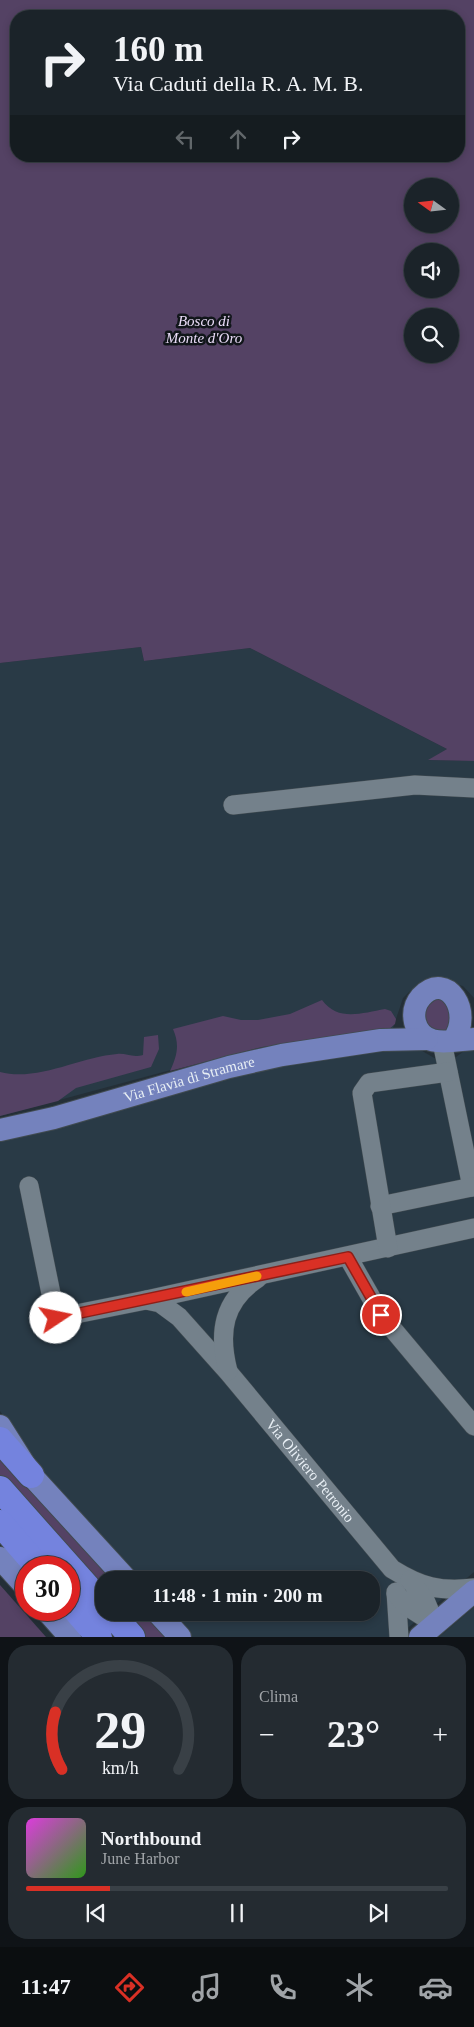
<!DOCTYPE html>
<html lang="it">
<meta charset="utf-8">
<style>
:root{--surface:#1b2329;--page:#242b31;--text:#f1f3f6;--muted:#a0a4a8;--line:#394046;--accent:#d93025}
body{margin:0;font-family:Georgia,serif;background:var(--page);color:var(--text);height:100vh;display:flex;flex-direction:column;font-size:19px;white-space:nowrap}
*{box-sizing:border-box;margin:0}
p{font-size:16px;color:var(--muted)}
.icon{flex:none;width:28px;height:28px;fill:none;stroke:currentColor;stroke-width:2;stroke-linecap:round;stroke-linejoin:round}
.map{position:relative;height:1637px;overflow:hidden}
.panel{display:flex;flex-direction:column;gap:8px;padding:8px;background:#0f1317;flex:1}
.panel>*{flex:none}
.banner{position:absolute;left:10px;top:10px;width:455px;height:152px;border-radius:20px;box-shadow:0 2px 8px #0003,0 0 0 1px var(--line);background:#1b2329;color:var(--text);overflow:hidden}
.needle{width:32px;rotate:285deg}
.buttons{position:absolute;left:404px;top:178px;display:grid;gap:10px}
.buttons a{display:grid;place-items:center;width:55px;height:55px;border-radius:50%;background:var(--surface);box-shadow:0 2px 8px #0003,0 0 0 1px var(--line);font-size:25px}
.speed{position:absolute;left:15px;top:1556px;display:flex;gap:10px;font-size:25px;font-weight:700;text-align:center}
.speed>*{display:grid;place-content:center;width:65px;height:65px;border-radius:50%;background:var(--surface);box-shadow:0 2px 8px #0003,0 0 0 1px var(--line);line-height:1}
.speed .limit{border:8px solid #d22;background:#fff;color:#111}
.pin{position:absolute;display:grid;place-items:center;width:42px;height:42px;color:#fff;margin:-21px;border:2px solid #fff;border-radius:50%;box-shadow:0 1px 5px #0007}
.me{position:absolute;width:55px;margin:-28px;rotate:79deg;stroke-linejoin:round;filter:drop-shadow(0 0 4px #0008)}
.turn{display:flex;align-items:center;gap:18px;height:105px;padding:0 20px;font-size:22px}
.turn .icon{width:65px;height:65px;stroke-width:2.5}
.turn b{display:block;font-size:35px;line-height:42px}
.lanes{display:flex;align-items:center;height:48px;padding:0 20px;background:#0003;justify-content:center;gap:25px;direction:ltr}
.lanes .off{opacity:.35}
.big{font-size:38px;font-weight:800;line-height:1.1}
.panel .card{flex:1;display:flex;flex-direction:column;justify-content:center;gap:8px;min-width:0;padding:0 18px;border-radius:20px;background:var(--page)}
.panel .dial{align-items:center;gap:0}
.dial svg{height:130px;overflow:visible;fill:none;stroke:var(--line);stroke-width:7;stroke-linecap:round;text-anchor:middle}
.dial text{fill:var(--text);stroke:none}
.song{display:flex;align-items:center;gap:15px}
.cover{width:60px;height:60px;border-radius:8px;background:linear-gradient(135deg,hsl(300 70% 55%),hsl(110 70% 35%))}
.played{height:5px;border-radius:2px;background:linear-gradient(90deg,var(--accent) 20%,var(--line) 20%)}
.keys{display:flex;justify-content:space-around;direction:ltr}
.heat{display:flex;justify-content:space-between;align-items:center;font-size:28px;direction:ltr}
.panel .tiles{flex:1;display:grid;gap:8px;grid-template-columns:1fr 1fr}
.card:last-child{grid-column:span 2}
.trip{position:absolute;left:95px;top:1571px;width:285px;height:50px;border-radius:20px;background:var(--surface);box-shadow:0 2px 8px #0003,0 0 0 1px var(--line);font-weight:800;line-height:50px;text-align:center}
.menu{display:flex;height:80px;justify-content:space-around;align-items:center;background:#0b0e10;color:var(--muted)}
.menu .icon{width:35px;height:35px}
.menu .current{color:var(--accent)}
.menu b{font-size:22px;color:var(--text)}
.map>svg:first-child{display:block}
</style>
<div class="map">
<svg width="474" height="1637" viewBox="0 0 474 1637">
<rect width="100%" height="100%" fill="#242f37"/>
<!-- built -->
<g fill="#293a46">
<path d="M141,647L144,661L250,648L447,749L429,760L474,761V998L463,986L450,983L423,984L409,992L403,998L393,1028L245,1050L0,1116V663Z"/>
<path d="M417,1048L436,1059L456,1057L468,1048L474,1049V1572L397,1637H191L169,1613L371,1612V1580H140L35,1463L0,1411V1140L231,1073L364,1052Z"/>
<path d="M474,1607V1637H439Z"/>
</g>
<!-- green -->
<g fill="#544264" fill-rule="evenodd">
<path d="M0,0H474V761L428,760L447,749L250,648L144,661L141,647L0,663ZM16,16H459V156H16ZM412,186H450V224H412ZM412,251H450V289H412ZM412,316H450V354H412Z"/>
<path d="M439,997L455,1003L447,1032L430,1028L425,1019L426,1007Z"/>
<path d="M322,1000C338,1022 362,1013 385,1009L391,1011L396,1019L395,1024L388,1030L262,1047L170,1071C177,1056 180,1045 173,1029L223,1016L241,1020H258L290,1014Z"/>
<path d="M158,1035L159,1049L151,1067L76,1088L58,1101L0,1116V1072C37,1082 80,1057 117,1054C126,1053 132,1058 143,1055L144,1037Z"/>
<path d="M0,1451L114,1580H104V1612L144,1613L166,1637H82L69,1610V1568H26V1573L0,1543Z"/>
<path d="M0,1585L46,1637H0Z"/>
</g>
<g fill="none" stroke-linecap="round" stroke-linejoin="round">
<!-- minor casing -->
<g stroke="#414b51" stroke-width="20">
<g id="minor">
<path d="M233,805L415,785L474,788"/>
<path d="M442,1042L472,1187L474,1186"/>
<path d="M29,1186L56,1318L146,1300L474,1228"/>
<path d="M380,1206L472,1187"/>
<path d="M388,1248L362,1093L369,1083L448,1072"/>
<path d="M348,1257L381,1315L474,1426"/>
<path id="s1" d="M146,1300L160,1303L179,1317L229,1373L392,1569C421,1587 440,1592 474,1588"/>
<path d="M228,1371C218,1332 223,1301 258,1278"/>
<path d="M396,1592L399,1637"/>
<path d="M396,1594L408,1607L435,1624L425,1600L410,1580"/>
</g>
</g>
<!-- major casing -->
<g stroke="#414b51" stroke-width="24">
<g id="major">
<path d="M453,1040C474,1013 447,969 421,997C415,1004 413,1013 415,1022C422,1050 453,1040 474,1039"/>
<path id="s2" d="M0,1130L54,1118L229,1067L282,1055L381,1040L427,1039"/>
<path d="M0,1426L31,1475L127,1580"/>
<path d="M0,1558L26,1587"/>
<path d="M46,1610L70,1637"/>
<path d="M157,1612L180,1637"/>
<path d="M420,1637L474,1591"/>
</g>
</g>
<!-- highway casing -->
<g stroke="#414b51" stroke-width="28">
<g id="highway">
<path d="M0,1440L31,1475"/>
<path d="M0,1489L104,1606"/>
<path d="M0,1523L39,1568"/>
<path d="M69,1602L99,1637"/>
<path d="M110,1612L132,1637"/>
</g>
</g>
<!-- minor -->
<use href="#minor" stroke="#74818b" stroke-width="19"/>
<!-- major -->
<use href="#major" stroke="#7482bd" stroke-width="22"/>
<!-- highway -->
<use href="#highway" stroke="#7483de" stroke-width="26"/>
</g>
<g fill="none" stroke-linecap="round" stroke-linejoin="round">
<!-- route casing -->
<g stroke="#8d1f18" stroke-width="12">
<path id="route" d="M56,1318L348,1257L381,1315"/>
</g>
<!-- route -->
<use href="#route" stroke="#d93025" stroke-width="9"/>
<!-- slow -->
<path stroke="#f59e0b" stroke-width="9" d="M186,1292L257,1276"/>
</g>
<g text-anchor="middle" stroke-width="5" stroke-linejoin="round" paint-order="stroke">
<!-- park labels -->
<g font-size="15" font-style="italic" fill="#eadcf8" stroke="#11161a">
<text x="204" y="326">Bosco di<tspan x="204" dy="17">Monte d'Oro</tspan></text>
</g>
<!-- street labels -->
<g font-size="15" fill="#e7eef4" stroke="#11161a">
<text dy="5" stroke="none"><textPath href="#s2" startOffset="196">Via Flavia di Stramare</textPath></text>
<text dy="5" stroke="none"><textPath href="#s1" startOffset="240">Via Oliviero Petronio</textPath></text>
</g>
</g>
</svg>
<div class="buttons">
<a><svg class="needle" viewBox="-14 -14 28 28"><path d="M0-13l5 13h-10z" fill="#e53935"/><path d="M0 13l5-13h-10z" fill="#a0a4a8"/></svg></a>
<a><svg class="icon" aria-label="sound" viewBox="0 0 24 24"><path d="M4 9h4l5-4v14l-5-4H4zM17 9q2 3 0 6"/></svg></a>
<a><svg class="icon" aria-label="search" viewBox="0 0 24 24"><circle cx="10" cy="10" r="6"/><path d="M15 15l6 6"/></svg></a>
</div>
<div class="speed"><div class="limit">30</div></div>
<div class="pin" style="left:381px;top:1315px;background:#d93025"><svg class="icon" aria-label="arrive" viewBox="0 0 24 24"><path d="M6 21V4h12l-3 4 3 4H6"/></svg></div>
<svg class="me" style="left:56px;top:1318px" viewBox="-20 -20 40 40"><circle r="19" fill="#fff"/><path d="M0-13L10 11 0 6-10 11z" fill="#d93025"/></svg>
<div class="trip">11:48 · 1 min · 200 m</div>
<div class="banner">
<div class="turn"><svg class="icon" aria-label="right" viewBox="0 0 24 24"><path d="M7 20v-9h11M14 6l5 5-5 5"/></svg><div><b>160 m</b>Via Caduti della R. A. M. B.</div></div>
<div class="lanes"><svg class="icon off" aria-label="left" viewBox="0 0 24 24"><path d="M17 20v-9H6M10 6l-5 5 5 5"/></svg><svg class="icon off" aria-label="ahead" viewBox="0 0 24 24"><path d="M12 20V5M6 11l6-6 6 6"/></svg><svg class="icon" aria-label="right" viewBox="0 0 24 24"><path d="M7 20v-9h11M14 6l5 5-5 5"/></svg></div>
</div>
</div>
<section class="panel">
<div class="tiles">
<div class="card dial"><svg viewBox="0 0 100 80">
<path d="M14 69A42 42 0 1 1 86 69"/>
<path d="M14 69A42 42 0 0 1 10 34" stroke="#d93025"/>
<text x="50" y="56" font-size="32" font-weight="700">29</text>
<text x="50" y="72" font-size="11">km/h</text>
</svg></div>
<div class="card"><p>Clima</p>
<div class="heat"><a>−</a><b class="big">23°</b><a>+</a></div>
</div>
<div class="card">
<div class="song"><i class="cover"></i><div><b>Northbound</b><p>June Harbor</p></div></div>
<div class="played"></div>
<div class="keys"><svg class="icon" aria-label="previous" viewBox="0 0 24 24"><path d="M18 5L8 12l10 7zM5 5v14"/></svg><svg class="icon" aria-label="pause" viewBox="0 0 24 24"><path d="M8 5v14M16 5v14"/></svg><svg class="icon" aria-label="next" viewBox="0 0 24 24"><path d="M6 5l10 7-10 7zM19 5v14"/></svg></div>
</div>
</div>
</section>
<nav class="menu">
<b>11:47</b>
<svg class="icon current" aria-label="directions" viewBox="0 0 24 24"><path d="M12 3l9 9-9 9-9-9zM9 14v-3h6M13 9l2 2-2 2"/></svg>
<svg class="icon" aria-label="music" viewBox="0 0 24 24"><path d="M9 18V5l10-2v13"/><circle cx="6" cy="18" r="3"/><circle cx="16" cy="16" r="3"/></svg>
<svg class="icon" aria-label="phone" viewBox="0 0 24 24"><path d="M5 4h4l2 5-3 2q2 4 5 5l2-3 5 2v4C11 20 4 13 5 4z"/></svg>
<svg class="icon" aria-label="climate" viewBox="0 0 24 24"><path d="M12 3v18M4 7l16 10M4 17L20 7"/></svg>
<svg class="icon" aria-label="car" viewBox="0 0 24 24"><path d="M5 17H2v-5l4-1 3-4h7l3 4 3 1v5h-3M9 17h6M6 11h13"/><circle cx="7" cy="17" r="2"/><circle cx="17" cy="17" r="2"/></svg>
</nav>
